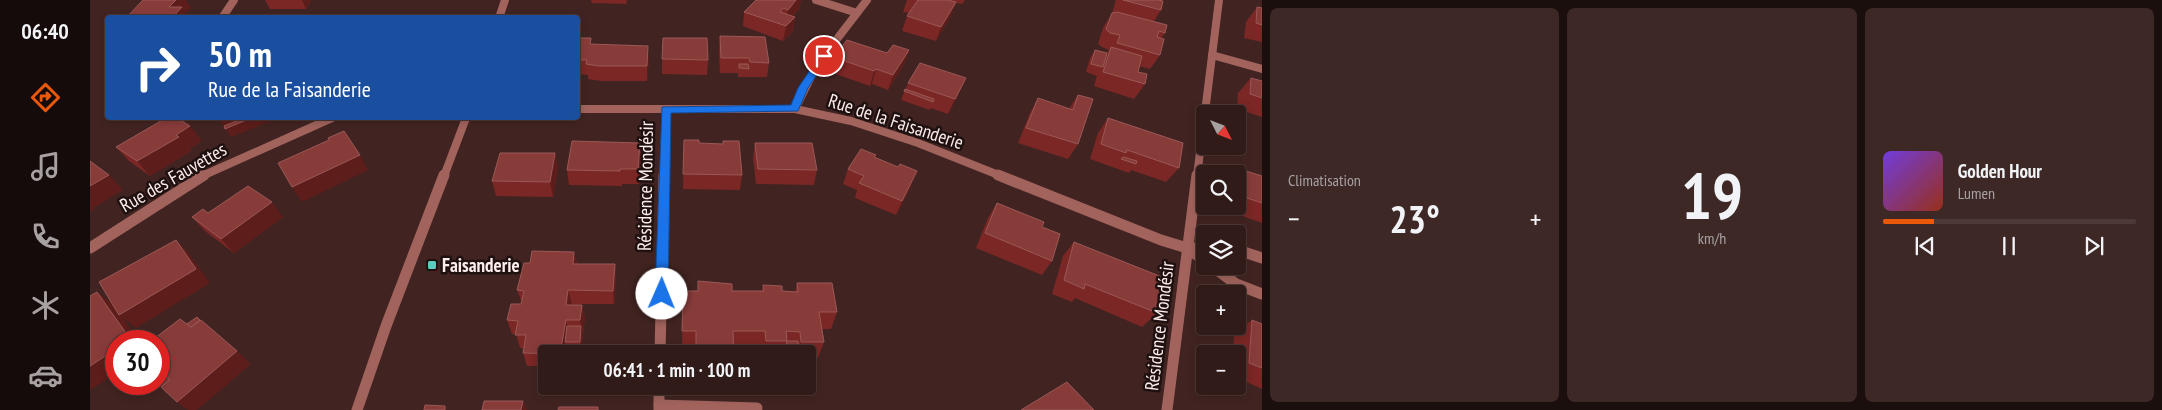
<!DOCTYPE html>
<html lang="fr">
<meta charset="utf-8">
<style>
:root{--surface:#311b19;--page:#3d2826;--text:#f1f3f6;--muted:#a8a1a2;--line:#4c3938;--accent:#ea580c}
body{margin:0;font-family:"PT Sans Narrow",sans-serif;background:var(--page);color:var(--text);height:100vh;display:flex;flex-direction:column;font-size:19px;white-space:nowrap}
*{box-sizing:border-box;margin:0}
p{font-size:16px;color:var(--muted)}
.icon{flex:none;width:28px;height:28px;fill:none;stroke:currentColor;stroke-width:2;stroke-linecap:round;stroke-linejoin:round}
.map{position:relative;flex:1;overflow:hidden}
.drawer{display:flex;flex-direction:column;gap:8px;padding:8px;background:#1b0f0e;width:900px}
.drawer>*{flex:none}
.top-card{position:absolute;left:15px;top:15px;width:475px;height:105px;border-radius:5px;box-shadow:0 2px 8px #0003,0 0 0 1px var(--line);background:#1a4fa0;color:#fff;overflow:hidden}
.needle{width:32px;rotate:132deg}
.buttons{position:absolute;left:1106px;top:105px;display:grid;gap:10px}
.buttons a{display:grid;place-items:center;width:50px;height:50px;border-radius:5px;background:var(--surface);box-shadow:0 2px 8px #0003,0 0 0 1px var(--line);font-size:25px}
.speed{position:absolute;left:15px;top:330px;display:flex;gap:10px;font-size:25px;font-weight:700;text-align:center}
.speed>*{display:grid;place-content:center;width:65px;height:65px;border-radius:50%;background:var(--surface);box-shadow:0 2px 8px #0003,0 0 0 1px var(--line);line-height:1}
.speed .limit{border:8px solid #d22;background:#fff;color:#111}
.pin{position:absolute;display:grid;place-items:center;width:42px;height:42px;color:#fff;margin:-21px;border:2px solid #fff;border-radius:50%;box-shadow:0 1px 5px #0007}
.me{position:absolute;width:55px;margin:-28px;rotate:1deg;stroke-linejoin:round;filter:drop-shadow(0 0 4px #0008)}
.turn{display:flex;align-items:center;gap:18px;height:105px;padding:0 20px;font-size:22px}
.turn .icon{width:65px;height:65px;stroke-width:2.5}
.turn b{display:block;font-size:35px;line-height:42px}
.big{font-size:38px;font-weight:700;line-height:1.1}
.drawer .tile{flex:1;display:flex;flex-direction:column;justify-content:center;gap:8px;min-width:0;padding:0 18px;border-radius:8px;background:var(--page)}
.drawer .dial{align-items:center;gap:0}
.dial b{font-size:65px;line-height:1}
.song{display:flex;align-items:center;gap:15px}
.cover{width:60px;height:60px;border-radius:8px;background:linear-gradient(135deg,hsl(260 70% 55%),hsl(10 70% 35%))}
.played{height:5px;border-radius:2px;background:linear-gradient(90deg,var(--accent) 20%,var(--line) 20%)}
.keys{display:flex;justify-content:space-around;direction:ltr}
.heat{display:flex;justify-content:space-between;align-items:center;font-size:28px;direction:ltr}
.drawer .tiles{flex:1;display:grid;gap:8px;grid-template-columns:repeat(3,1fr)}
.trip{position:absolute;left:448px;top:345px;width:278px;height:50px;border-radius:5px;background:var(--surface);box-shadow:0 2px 8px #0003,0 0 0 1px var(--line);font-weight:700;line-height:50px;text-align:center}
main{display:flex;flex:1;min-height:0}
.dock{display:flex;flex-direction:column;width:90px;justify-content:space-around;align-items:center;background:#140b0a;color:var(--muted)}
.dock .icon{width:35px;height:35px}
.dock .active{color:var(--accent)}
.dock b{font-size:22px;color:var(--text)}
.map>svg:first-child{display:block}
</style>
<main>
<nav class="dock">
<b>06:40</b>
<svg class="icon active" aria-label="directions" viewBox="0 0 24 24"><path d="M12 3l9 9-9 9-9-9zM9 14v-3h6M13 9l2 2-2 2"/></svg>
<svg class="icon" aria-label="music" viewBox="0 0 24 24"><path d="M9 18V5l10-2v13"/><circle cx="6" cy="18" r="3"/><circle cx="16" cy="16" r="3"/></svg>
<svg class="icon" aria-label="phone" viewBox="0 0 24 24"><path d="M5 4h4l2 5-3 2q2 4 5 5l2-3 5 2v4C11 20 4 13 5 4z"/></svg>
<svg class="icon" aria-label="climate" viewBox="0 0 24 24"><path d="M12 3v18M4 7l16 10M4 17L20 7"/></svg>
<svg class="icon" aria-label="car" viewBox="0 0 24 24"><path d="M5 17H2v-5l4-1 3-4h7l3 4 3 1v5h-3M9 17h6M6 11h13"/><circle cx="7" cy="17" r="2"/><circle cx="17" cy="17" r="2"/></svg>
</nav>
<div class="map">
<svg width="1172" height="410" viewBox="0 0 1172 410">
<rect width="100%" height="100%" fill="#412421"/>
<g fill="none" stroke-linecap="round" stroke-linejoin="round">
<!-- minor-far1 -->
<g stroke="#a2635d" stroke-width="8">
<path d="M726,0L767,13"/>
<path d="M132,18L144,0"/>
<path d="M1122,55L1172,69"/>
<path d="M488,109H705L761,121L828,143L911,176"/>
<path d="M705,109L727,65L777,0"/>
<path d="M112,176L242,118"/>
<path d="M574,176L576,110"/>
<path d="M1107,176L1129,0"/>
</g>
<!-- minor -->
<g stroke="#a2635d" stroke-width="11">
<path d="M908,175L1071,240L1097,248H1115"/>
<path d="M0,248L114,175"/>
<path d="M1097,248L1115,261"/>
<path d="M1148,250L1172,258"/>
<path d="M1122,266L1146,284L1172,294"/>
<path d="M570,354L574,175"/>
<path d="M569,386V410"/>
<path d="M569,405L667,408"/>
<path d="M1077,410L1107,175"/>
</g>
<!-- tertiary-far1 -->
<g stroke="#a2635d" stroke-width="8">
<path d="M409,18L415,0"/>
<path d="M354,176L376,118"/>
</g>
<!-- tertiary -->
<path stroke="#a2635d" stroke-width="11" d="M267,410L296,326L354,175"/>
</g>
<!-- wall -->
<g fill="#7a2725">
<path d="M175,0H221L216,9H180Z"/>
<path d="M501,0H537L536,4L502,3Z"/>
<path d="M666,0H711L709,9L703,16L705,17L703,31L693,41L653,26L654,12Z"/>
<path d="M817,0H875L872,4L866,3L860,17L846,41L812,31L817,16L819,13L813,12Z"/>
<path d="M1026,0H1072L1071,10L1064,21L1075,33L1071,38L1070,55L1060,69L1049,66L1048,72L1055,84L1044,99L1004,86L1007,76L996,72L1000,58L1005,50L1017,53L1019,50L1012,47L1008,44L1013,28L1022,13Z"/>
<path d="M1167,7L1172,8V42L1154,38L1156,22Z"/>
<path d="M630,36L679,63L677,77H648V73H630L629,51Z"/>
<path d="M488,38L502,44L559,60L557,81H511L498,79V75L488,74Z"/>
<path d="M819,50L814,64L798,90L782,84L780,86L740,72L743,57L797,53Z"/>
<path d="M572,59L618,60L617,75L572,74Z"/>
<path d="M876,78L869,93L858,114L841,108L840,110L811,100L818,83Z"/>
<path d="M1161,78L1172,81V117L1147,109L1148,93Z"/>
<path d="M988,95V144L978,159L928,143L940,113L948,98L979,109Z"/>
<path d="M1018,118L1089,168L1076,182L1041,170L1039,173L1000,159L1008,133Z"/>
<path d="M594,140L609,143L652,175L650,190L593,189Z"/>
<path d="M112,141L99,149L101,151L60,176L39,161L26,147Z"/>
<path d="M550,143L551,158L549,184H532V186L479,185L477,170Z"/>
<path d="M665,143L727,170L724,185L666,184L663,158Z"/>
<path d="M465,153L468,168L463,197L406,196L402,181Z"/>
<path d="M785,157L821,186L806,215L765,198L767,190L753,184L758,169Z"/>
<path d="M1156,171L1172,176V223L1139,211L1140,206H1148V180Z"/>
<path d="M907,203L952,227L962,261L952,275L886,248L898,218Z"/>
<path d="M118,213L193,217L144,253L115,231L102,217Z"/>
<path d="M984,242L1067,313L1052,327L985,298L982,302L962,294L973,256Z"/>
<path d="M484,252L487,264H525L526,278L524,304H482L492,305L495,318L491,349H476V354H456V366H437L433,353L434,348H430L426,334H422L417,320L431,304L432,303L427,290L440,263Z"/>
<path d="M707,283L747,312L741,329H732L734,342L728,358H716V354H672V348L643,347L644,354H605V348H592L593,291H672L673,285L692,291L705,292Z"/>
<path d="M1162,320L1172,324V389L1148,378V354H1143L1144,333Z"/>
<path d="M605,386H643L642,391L605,390Z"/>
</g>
<!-- shaded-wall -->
<g fill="#5d1d1a">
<path d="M86,0H96L101,8L96,13L99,18H82L79,7Z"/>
<path d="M212,0H221L216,9Z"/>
<path d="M706,0H711L709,9L695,24L698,10Z"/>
<path d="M866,2L860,17L846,41L851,27Z"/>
<path d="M705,17L703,31L693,41L696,26Z"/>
<path d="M558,46L559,60L557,81V66Z"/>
<path d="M819,50L814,64L798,90L803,75Z"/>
<path d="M786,69L782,84L780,86L784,71Z"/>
<path d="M876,78L869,93L858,114L865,99Z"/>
<path d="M134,118H188L166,127L164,124L166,127L141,137L129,119Z"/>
<path d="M100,126L112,141L99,149L101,151L60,176L47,161L86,135Z"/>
<path d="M550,143L551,158L549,184L548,169Z"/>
<path d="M465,153L468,168L463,197L460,182Z"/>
<path d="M270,155L278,170L212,202L202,187Z"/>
<path d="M827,171L821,186L806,215L812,201Z"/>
<path d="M19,175L33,190L3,208L0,205V186Z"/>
<path d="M182,202L193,217L144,253L131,239Z"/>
<path d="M0,205L5,209L0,212Z"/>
<path d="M86,240L99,254L120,283L46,328L32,317L49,341H40L7,292L24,305Z"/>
<path d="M484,252L487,266L483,264Z"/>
<path d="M525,264L526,278L524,304L523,291Z"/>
<path d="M478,290L482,304L479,318L476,305Z"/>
<path d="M492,305L495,318L491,349L490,342L491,326L490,320Z"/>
<path d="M476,320L479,333L475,342L476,349V354H470Z"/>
<path d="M26,349V373L0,390V366Z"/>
<path d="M147,351L161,364L107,410H98L87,402Z"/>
<path d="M433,401L437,410H431Z"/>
</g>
<!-- building -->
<g fill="#883c3a" stroke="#9a5856">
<path d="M53,0H86L79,7H92L82,18H36Z"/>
<path d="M666,0H706L698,10L693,8L690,12L705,17L696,26L654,12Z"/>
<path d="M827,0H858L866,2L851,27L817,16L828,0Z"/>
<path d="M1033,0H1068L1073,1L1071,10Z"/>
<path d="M1167,7L1172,8V25L1166,23Z"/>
<path d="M1027,12L1077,25L1075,33L1069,31L1067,37L1074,39L1070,55L1027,43L1030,35L1020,33L1016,29L1022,13Z"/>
<path d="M630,36L675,37L679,63L660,62L659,58H631Z"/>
<path d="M488,38H501L500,44L558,46L557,66H509L496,64L497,60H488Z"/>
<path d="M573,38H617L618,60L572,59Z"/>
<path d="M757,40L797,53L803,45L819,50L803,75L786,69L784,71L743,57Z"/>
<path d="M1021,47L1052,56L1048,72L1057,74L1055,84L1013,72Z"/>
<path d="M1005,50L1017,53L1013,67L1001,64Z"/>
<path d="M830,63L876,78L865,99L818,83Z"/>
<path d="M649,64H658L659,69L649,68Z"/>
<path d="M1161,78L1172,81V98L1160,94Z"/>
<path d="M815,89L844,99L843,102L814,91Z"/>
<path d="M988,95L1003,99L988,144L936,128L948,98L983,110Z"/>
<path d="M76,118H87L100,126L86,135L89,137L47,161L26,147Z"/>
<path d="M154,118H161L135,129L134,126Z"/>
<path d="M1018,118L1093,143L1089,168L1037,150L1036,153L1011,144Z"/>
<path d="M254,131L270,155L202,187L188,163L239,140L238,138Z"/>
<path d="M594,140H609V143L633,144V141H649L652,175L593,174Z"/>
<path d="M482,141L550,143L548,169H530V171L477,170Z"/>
<path d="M665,143H722L727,170L668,169Z"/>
<path d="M771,149L786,155L784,157L808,167L810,164L827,171L812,201L769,183L774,176L758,169Z"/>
<path d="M410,153H465L460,182L402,181Z"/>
<path d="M1033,157L1047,161L1046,164L1031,159Z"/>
<path d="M0,161L19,175L0,186Z"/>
<path d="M1156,171L1172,176V203L1154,197Z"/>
<path d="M158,186L182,202L131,239L102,217L113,209L118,213Z"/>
<path d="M907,203L954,222L952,227L970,234L962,261L895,233Z"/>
<path d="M86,240L106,269L29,315L9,282Z"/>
<path d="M984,242L1072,277L1067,313L995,284L994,289L974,280Z"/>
<path d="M442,251L484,252L483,264H525L523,291L478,290L476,305H492L490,320H476L470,354L433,353L436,335H425L428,321L417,320L421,304H431L434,291L427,290L434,263H440Z"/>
<path d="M608,281L642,284V291H674L673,285L692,286V291L708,292L707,283H742L747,312H729L734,342H711L710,332L696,331L697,341H676L675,331H643L644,354H606V331H592L593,291H608Z"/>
<path d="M7,292L41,340L40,341H26V349L0,366V296Z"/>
<path d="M107,317L110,320L101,327L97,324Z"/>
<path d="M90,319L101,327L111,320L147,351L87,402L71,387L80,380L69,370V341H61Z"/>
<path d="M1162,320L1172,324V368L1159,363Z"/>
<path d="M477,326H491L490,342H475Z"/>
<path d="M697,341H708L709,351L695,350Z"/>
<path d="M69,370L80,380L72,386L69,384Z"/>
<path d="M977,382L1004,410H931Z"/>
<path d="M394,401H433L431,410H392Z"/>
<path d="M335,405L355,406V410H334Z"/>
<path d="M469,407H508V410H468Z"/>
</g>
<!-- route -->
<path fill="#1a73e8" stroke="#114b97" d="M734,53L739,56L718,88L708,111L581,113L578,294L576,298L572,300L567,298L565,294L572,107L701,105L708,88L731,54Z"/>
<!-- markers -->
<rect fill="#59cebf" stroke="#1e1110" stroke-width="2" x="337" y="260" width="10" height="10" rx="2.5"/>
<g text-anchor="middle" stroke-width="5" stroke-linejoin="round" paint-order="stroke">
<!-- street labels -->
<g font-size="19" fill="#fdedeb" stroke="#1e1110">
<text transform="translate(806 121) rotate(18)" y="7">Rue de la Faisanderie</text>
<text transform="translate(83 177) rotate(-30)" y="7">Rue des Fauvettes</text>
<text transform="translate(555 186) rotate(-89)" y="7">Résidence Mondésir</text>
<text transform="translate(1069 326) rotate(-83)" y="7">Résidence Mondésir</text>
</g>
<!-- poi labels -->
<g font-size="19" font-weight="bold" fill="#fdedeb" stroke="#1e1110" text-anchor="start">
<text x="352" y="272">Faisanderie</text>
</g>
</g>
</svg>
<div class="buttons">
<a><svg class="needle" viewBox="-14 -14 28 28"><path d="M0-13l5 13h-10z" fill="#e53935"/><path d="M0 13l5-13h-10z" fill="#a8a1a2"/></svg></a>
<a><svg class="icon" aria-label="search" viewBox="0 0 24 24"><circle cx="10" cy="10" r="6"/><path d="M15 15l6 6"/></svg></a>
<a><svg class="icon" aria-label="layers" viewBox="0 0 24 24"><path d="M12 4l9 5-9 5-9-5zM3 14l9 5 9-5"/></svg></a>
<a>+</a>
<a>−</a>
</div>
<div class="speed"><div class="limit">30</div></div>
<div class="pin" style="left:734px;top:56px;background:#d93025"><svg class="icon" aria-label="arrive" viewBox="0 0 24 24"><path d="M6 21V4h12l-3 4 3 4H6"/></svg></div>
<svg class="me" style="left:572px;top:294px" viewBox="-20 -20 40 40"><circle r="19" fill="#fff"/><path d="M0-13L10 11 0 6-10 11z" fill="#1a73e8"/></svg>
<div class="trip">06:41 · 1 min · 100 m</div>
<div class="top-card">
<div class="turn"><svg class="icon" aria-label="right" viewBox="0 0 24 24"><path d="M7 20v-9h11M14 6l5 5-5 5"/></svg><div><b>50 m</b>Rue de la Faisanderie</div></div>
</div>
</div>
<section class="drawer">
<div class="tiles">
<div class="tile"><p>Climatisation</p>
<div class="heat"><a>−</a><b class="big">23°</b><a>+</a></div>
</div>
<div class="tile dial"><b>19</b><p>km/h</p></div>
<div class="tile">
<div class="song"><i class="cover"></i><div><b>Golden Hour</b><p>Lumen</p></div></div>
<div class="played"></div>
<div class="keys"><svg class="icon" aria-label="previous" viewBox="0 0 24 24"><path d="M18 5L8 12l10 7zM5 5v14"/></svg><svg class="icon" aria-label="pause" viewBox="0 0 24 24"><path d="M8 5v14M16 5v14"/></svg><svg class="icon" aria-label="next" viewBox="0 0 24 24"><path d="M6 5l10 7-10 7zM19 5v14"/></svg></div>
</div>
</div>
</section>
</main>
